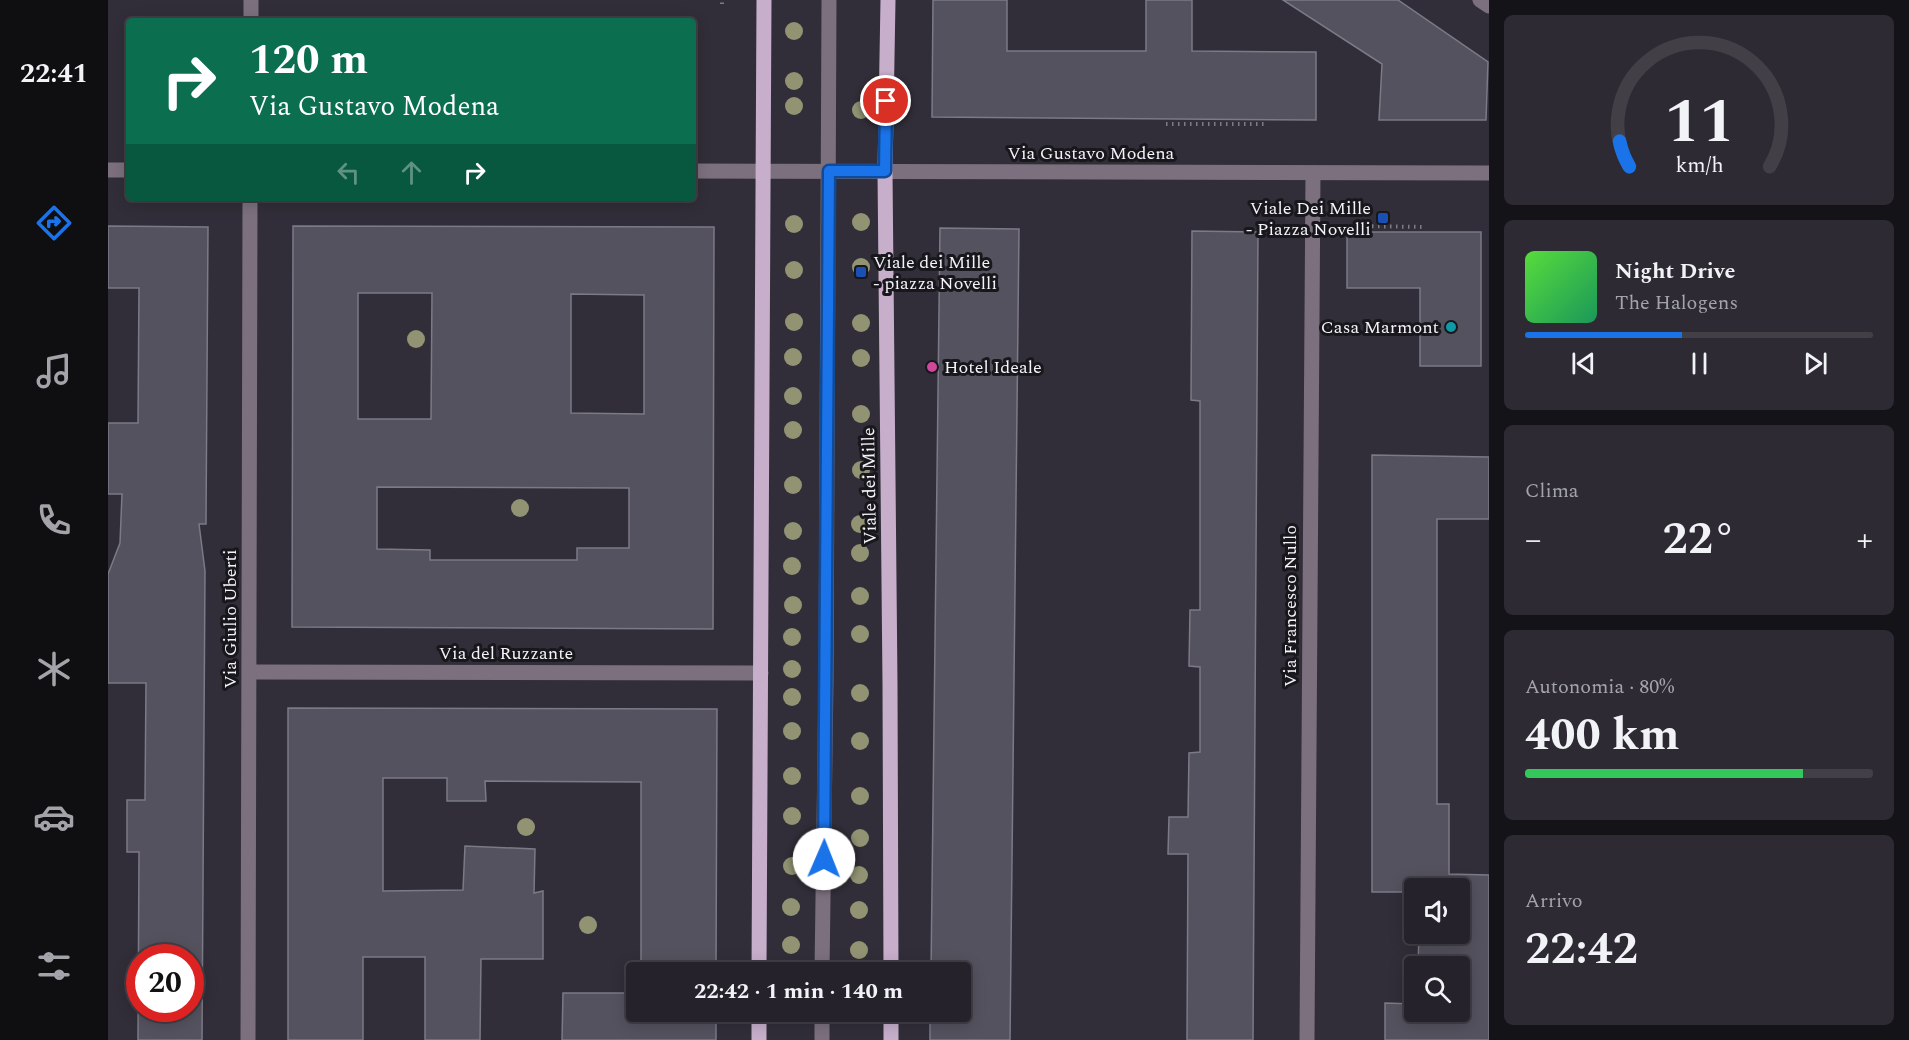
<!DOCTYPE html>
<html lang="it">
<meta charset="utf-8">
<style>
:root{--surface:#25222b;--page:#2d2a33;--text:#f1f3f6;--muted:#a3a4a9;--line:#423f47;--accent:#1a73e8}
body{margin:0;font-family:Spectral,serif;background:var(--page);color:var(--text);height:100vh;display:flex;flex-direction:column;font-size:22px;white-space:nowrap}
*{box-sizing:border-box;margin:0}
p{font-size:20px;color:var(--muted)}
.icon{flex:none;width:33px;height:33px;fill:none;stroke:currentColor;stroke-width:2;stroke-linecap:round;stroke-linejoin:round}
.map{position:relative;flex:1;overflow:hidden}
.details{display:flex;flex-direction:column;gap:15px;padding:15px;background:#141318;width:420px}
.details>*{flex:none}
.guide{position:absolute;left:18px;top:18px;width:570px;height:183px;border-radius:6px;box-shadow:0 3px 15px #0003,0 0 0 2px var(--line);background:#0b6e4f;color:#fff;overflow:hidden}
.buttons{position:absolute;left:1296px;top:878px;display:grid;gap:12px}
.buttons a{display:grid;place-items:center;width:66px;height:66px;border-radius:6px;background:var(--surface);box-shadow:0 3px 15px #0003,0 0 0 2px var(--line);font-size:30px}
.speed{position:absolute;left:18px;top:944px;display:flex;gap:12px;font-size:30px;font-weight:700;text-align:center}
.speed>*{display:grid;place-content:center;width:78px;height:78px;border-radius:50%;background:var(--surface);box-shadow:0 3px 15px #0003,0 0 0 2px var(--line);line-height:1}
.speed .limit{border:9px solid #d22;background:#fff;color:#111}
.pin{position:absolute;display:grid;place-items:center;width:51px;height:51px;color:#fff;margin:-26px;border:3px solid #fff;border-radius:50%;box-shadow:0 2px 6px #0007}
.me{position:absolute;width:66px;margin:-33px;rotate:1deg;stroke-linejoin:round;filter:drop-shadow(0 0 4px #0008)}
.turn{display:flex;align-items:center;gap:21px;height:126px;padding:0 24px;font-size:27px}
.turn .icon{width:78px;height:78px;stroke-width:2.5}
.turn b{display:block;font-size:42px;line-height:51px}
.lanes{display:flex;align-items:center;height:57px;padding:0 24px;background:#0003;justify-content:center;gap:30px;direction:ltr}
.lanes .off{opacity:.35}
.big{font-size:45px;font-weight:700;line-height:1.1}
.details .widget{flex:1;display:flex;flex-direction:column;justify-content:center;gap:9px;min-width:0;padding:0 21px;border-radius:9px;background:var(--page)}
.details .dial{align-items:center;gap:0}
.dial svg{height:156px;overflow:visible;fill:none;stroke:var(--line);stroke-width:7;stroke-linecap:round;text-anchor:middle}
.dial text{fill:var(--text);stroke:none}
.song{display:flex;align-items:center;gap:18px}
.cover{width:72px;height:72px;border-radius:9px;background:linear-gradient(135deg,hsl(110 70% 55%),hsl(150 70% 35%))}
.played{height:6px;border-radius:3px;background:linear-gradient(90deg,var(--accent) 45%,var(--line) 45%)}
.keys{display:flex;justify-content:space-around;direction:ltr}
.heat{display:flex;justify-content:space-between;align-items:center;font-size:33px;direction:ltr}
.charge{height:9px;border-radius:4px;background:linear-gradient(90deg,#34c759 80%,var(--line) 0)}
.trip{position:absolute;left:518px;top:962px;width:345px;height:60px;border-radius:6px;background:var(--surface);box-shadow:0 3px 15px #0003,0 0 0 2px var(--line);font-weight:700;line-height:60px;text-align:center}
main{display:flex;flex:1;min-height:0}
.menu{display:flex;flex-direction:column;width:108px;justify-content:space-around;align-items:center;background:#0f0e11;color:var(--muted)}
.menu .icon{width:42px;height:42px}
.menu .active{color:var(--accent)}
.menu b{font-size:27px;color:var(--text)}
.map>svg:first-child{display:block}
</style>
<main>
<nav class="menu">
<b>22:41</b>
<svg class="icon active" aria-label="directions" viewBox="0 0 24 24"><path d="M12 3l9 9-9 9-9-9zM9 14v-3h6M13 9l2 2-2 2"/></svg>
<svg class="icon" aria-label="music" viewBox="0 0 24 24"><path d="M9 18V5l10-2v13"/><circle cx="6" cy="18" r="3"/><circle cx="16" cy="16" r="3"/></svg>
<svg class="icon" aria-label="phone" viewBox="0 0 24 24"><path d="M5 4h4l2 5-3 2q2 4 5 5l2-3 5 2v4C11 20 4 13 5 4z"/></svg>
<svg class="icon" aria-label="climate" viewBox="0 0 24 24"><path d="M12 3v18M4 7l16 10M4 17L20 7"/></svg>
<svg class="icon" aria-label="car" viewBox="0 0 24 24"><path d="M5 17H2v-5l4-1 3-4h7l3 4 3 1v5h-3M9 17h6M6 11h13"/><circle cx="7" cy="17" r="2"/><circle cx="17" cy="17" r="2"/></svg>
<svg class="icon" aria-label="filters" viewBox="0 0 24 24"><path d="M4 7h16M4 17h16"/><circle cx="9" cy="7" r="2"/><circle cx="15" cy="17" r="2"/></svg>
</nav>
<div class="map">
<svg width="1381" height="1040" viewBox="0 0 1381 1040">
<rect width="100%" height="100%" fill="#312e39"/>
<!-- building -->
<g fill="#53525e" stroke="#7b7a87" stroke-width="1.5" fill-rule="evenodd">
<path d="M825,0H899V51H1038V0H1084V51L1208,52V120L824,117Z"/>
<path d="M1175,0H1290L1380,62L1378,120H1271L1274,64Z"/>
<path d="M0,226L100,227L98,524H91L97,571L94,1040H30L31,852H19V800H37L38,683H0V574L12,543L14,494H0V423H30L31,288H0ZM32,957H82V1008H32Z"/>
<path d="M185,226L606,227L605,629L184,627ZM250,293H324L323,419H250ZM463,294L536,295V414L463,413ZM269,487L521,488V548H469V560H322V550L269,549Z"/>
<path d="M832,228L911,229L902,1040H822V1011H852V972H823Z"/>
<path d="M1084,231L1150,232L1145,1040H1079L1080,854H1060L1061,817H1080L1081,753L1092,752V667L1081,666L1082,610H1092V401L1083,400Z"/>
<path d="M1239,232H1373V366H1312V288H1239Z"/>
<path d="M1264,455L1381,457V519H1329V804H1341V874L1381,875V1040H1277V1003L1306,1004V1011H1352V966H1310L1311,933H1352V888H1306V892H1264Z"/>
<path d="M180,708L609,709L608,972H533V782L377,781L378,801H339V778H275V891L355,890L357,846L427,849L426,893L435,891V959H373L372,1040H317V957H255V1040H180Z"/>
<path d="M455,993H528V1011H608V1040H454Z"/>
</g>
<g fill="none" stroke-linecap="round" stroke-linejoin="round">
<!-- path -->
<g stroke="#7e7b85" stroke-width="4" stroke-dasharray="1.5 4.5" stroke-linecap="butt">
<path d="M614,4V0"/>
<path d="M1058,124H1158"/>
<path d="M1246,226L1317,227"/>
</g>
<!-- service -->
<g stroke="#7c707e" stroke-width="15">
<path d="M714,972L718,679L721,0"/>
<path d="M714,1040V1011"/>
</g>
<!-- minor -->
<g stroke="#7c707e" stroke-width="15">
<path d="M143,21V0"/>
<path d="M0,170H21"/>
<path d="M585,171L1381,173"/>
<path d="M142,672L653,673"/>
<path d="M140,1040L142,198"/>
<path d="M1199,1040L1205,173"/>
</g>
<!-- tertiary -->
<path stroke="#7c707e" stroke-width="15" d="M1372,0L1381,6"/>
<!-- primary -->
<g stroke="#c7afcc" stroke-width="15">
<path d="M780,0L777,172L782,684L783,972"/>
<path d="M651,972L656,0"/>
<path d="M783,1011V1040"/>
<path d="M651,1040V1011"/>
</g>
</g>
<!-- trees -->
<g fill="#919373">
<circle cx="686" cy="31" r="9"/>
<circle cx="686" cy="81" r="9"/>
<circle cx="686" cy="106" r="9"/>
<circle cx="753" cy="110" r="9"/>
<circle cx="753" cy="222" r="9"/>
<circle cx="686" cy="224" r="9"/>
<circle cx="753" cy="267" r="9"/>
<circle cx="686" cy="270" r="9"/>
<circle cx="686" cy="322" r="9"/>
<circle cx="753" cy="323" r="9"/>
<circle cx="308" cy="339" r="9"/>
<circle cx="685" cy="357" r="9"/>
<circle cx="753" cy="358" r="9"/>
<circle cx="685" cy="396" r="9"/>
<circle cx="753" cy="414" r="9"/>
<circle cx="685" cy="430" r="9"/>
<circle cx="753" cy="470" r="9"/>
<circle cx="685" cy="485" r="9"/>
<circle cx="412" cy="508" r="9"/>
<circle cx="752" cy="524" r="9"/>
<circle cx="685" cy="531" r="9"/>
<circle cx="752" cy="553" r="9"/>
<circle cx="684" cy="566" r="9"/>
<circle cx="752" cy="596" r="9"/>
<circle cx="685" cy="605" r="9"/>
<circle cx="752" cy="634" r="9"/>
<circle cx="684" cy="637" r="9"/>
<circle cx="684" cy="669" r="9"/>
<circle cx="752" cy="693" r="9"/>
<circle cx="684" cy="697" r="9"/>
<circle cx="684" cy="731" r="9"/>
<circle cx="752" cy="741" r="9"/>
<circle cx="684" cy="776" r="9"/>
<circle cx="752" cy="796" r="9"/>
<circle cx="684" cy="816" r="9"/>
<circle cx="418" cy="827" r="9"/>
<circle cx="752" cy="838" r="9"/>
<circle cx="684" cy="866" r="9"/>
<circle cx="751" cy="875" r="9"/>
<circle cx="683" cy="907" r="9"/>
<circle cx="751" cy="910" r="9"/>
<circle cx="480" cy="925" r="9"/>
<circle cx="683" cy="945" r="9"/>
<circle cx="751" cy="950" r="9"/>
</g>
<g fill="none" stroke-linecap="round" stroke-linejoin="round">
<!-- route casing -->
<g stroke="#114b97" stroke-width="15">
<path id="route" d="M716,859L721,171H777L778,101"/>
</g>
<!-- route -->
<use href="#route" stroke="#1a73e8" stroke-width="10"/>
</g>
<!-- markers -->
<g fill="#1a4fb4" stroke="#18171c" stroke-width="2">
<rect x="1269" y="212" width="12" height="12" rx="3"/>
<rect x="747" y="266" width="12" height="12" rx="3"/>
</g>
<circle fill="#0f9aa8" stroke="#18171c" stroke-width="2" cx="1343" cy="327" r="6"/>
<circle fill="#d1479c" stroke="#18171c" stroke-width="2" cx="824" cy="367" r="6"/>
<g text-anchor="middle" stroke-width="6" stroke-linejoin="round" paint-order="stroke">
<!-- street labels -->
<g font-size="18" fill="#f5f3fa" stroke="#18171c">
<text x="983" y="159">Via Gustavo Modena</text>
<text transform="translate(761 486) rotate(-91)" y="6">Viale dei Mille</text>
<text transform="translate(1182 606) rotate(-90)" y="6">Via Francesco Nullo</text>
<text transform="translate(122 619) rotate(-90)" y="6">Via Giulio Uberti</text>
<text x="398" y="659">Via del Ruzzante</text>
</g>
<!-- poi labels -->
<g font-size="18" fill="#f5f3fa" stroke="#18171c" text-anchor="end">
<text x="1263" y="214">Viale Dei Mille<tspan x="1263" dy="21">- Piazza Novelli</tspan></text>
<text x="765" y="268" text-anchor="start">Viale dei Mille<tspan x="765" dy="21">- piazza Novelli</tspan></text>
<text x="1331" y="333">Casa Marmont</text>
<text x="836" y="373" text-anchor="start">Hotel Ideale</text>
</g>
</g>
</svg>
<div class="buttons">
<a><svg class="icon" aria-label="sound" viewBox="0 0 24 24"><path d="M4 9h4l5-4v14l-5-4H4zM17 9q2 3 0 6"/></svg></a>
<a><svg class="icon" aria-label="search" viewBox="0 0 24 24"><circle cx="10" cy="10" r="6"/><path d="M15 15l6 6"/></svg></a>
</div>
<div class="speed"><div class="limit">20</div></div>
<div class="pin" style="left:778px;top:101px;background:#d93025"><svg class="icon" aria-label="arrive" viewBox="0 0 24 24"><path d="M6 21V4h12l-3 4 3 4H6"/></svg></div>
<svg class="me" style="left:716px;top:859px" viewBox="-20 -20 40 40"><circle r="19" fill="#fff"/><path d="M0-13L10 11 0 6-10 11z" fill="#1a73e8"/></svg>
<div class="trip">22:42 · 1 min · 140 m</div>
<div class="guide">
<div class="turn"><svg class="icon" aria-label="right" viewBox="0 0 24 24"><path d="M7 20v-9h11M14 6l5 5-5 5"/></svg><div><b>120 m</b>Via Gustavo Modena</div></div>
<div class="lanes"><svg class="icon off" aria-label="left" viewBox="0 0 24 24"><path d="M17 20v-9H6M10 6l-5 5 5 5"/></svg><svg class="icon off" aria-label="ahead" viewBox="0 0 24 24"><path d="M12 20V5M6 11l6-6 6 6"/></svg><svg class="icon" aria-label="right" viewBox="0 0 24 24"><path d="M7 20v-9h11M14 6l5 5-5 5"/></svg></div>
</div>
</div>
<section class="details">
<div class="widget dial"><svg viewBox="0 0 100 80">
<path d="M14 69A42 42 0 1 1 86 69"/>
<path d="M14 69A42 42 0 0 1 9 56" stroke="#1a73e8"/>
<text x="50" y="56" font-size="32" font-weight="700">11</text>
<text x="50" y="72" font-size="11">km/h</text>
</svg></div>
<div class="widget">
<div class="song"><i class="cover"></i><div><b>Night Drive</b><p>The Halogens</p></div></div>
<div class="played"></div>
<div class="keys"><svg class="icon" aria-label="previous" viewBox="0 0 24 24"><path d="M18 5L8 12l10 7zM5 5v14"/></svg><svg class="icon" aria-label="pause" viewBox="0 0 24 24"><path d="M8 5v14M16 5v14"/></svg><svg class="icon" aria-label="next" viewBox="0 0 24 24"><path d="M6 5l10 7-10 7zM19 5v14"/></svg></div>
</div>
<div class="widget"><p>Clima</p>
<div class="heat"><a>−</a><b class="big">22°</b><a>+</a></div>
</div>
<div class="widget"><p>Autonomia · 80%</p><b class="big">400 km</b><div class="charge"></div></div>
<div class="widget"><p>Arrivo</p><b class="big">22:42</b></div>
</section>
</main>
